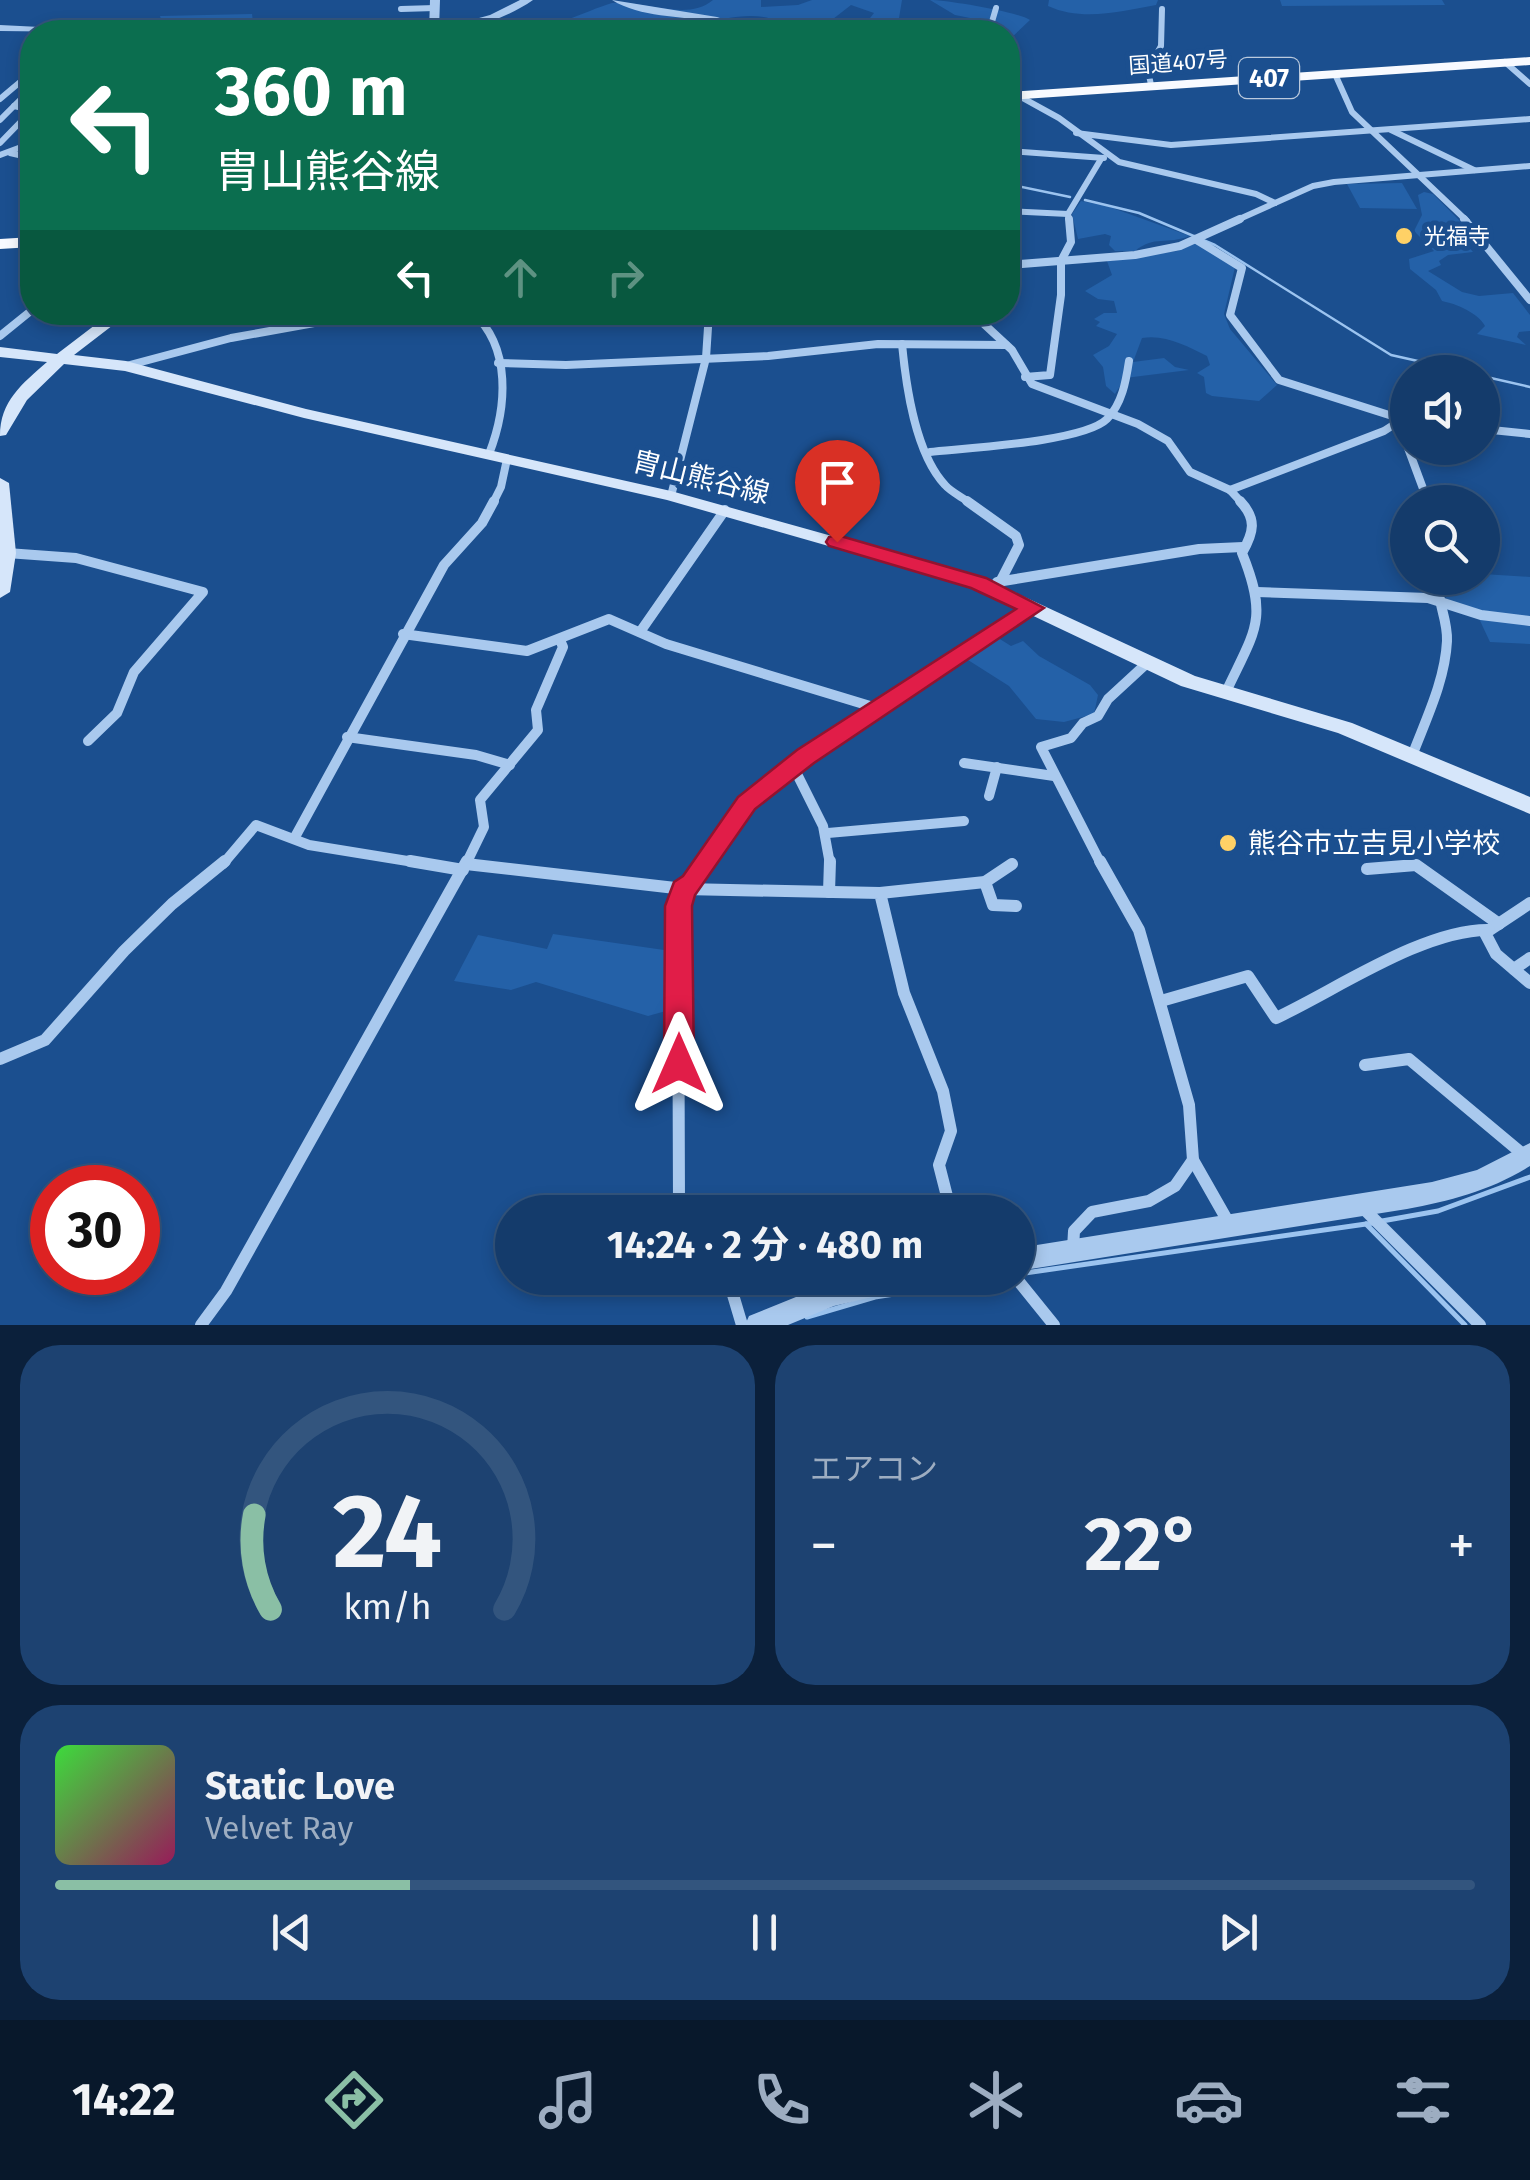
<!DOCTYPE html>
<html lang="ja">
<meta charset="utf-8">
<style>
:root{--surface:#143b6b;--page:#1d4271;--text:#f1f3f6;--muted:#9dadc1;--line:#33557e;--accent:#8abfa5}
body{margin:0;font-family:"Fira Sans","Noto Sans JP",sans-serif;background:var(--page);color:var(--text);height:100vh;display:flex;flex-direction:column;font-size:38px;white-space:nowrap}
*{box-sizing:border-box;margin:0}
p{font-size:32px;color:var(--muted)}
.icon{flex:none;width:55px;height:55px;fill:none;stroke:currentColor;stroke-width:2;stroke-linecap:round;stroke-linejoin:round}
.map{position:relative;height:1325px;overflow:hidden}
.drawer{display:flex;flex-direction:column;gap:20px;padding:20px;background:#0b203b;flex:1}
.drawer>*{flex:none}
.banner{position:absolute;left:20px;top:20px;width:1000px;height:305px;border-radius:40px;box-shadow:0 5px 15px #0003,0 0 0 2px var(--line);background:#0b6e4f;color:#fff;overflow:hidden}
.buttons{position:absolute;left:1390px;top:355px;display:grid;gap:20px}
.buttons a{display:grid;place-items:center;width:110px;height:110px;border-radius:50%;background:var(--surface);box-shadow:0 5px 15px #0003,0 0 0 2px var(--line);font-size:50px}
.speed{position:absolute;left:30px;top:1165px;display:flex;gap:20px;font-size:50px;font-weight:700;text-align:center}
.speed>*{display:grid;place-content:center;width:130px;height:130px;border-radius:50%;background:var(--surface);box-shadow:0 5px 15px #0003,0 0 0 2px var(--line);line-height:1}
.speed .limit{border:15px solid #d22;background:#fff;color:#111}
.pin{position:absolute;display:grid;place-items:center;width:85px;height:85px;color:#fff;margin:-102px -42px;border-radius:50% 50% 50% 0;rotate:-45deg;box-shadow:0 0 10px #0007}
.pin .icon{rotate:45deg}
.me{position:absolute;width:110px;margin:-55px;rotate:0deg;stroke-linejoin:round;filter:drop-shadow(0 0 8px #0008)}
.turn{display:flex;align-items:center;gap:35px;height:210px;padding:0 30px;font-size:45px}
.turn .icon{width:130px;height:130px;stroke-width:2.5}
.turn b{display:block;font-size:70px;line-height:85px}
.lanes{display:flex;align-items:center;height:95px;padding:0 30px;background:#0003;justify-content:center;gap:50px;direction:ltr}
.lanes .off{opacity:.35}
.big{font-size:75px;font-weight:700;line-height:1.1}
.drawer .tile{flex:1;display:flex;flex-direction:column;justify-content:center;gap:15px;min-width:0;padding:0 35px;border-radius:40px;background:var(--page)}
.drawer .dial{align-items:center;gap:0}
.dial svg{height:260px;overflow:visible;fill:none;stroke:var(--line);stroke-width:7;stroke-linecap:round;text-anchor:middle}
.dial text{fill:var(--text);stroke:none}
.song{display:flex;align-items:center;gap:30px}
.cover{width:120px;height:120px;border-radius:15px;background:linear-gradient(135deg,hsl(120 70% 55%),hsl(330 70% 35%))}
.played{height:10px;border-radius:5px;background:linear-gradient(90deg,var(--accent) 25%,var(--line) 25%)}
.keys{display:flex;justify-content:space-around;direction:ltr}
.heat{display:flex;justify-content:space-between;align-items:center;font-size:55px;direction:ltr}
.drawer .tiles{flex:1;display:grid;gap:20px;grid-template-columns:1fr 1fr}
.tile:last-child{grid-column:span 2}
.trip{position:absolute;left:495px;top:1195px;width:540px;height:100px;border-radius:50px;background:var(--surface);box-shadow:0 5px 15px #0003,0 0 0 2px var(--line);font-weight:700;line-height:100px;text-align:center}
.dock{display:flex;height:160px;justify-content:space-around;align-items:center;background:#08182b;color:var(--muted)}
.dock .icon{width:70px;height:70px}
.dock .on{color:var(--accent)}
.dock b{font-size:45px;color:var(--text)}
.map>svg:first-child{display:block}
</style>
<div class="map">
<svg width="1530" height="1325" viewBox="0 0 1530 1325">
<rect width="100%" height="100%" fill="#1b4f8f"/>
<!-- green -->
<g fill="#2461a8">
<path d="M713,0H761V7L798,5L812,0H902L898,24L928,32H859L874,13L851,5L824,26L825,32H784L780,22C754,10 727,19 700,23C692,24 684,21 676,22C659,23 655,31 637,25L634,20L595,21L597,27L589,32H550L563,28L566,20C581,15 598,7 612,3C645,0 687,22 713,0Z"/>
<path d="M930,0C947,0 1019,12 1030,20L1008,41V32H982L985,28L980,20L955,15Z"/>
<path d="M1049,0H1158L1156,5C1122,11 1083,22 1048,6Z"/>
<path d="M1280,0H1442L1445,5L1282,6Z"/>
<path d="M252,14L253,22L240,32H125L162,23L160,16Z"/>
<path d="M1402,183L1417,209L1360,208L1347,184Z"/>
<path d="M1424,192L1433,194L1471,232V237L1462,239L1473,252L1448,255L1439,261L1441,265L1428,271L1462,292L1479,296L1513,293L1530,315V331L1519,332L1517,337L1526,345L1477,334L1485,326C1478,313 1457,304 1442,301L1436,290L1410,269L1409,259L1434,251L1414,231L1422,215L1418,195Z"/>
<path d="M1081,201L1107,206L1190,236C1167,245 1154,235 1135,251H1115L1109,245L1111,236L1105,234L1078,239L1072,214Z"/>
<path d="M1197,243L1235,267L1224,314L1230,329L1277,385L1259,401L1212,396L1206,393L1204,377L1197,373L1210,365L1207,356C1187,346 1165,334 1142,338L1133,362L1164,358L1175,367L1189,370L1125,378L1115,394L1106,386L1103,367L1093,355L1109,346L1117,334L1096,326L1100,322L1094,319L1104,313H1117L1114,301L1098,299L1085,291L1112,275L1107,261L1177,251Z"/>
<path d="M1483,574L1530,577V644L1490,642L1475,610L1448,601L1442,590L1444,581L1482,578Z"/>
<path d="M995,636L1011,646L1023,641L1039,656L1090,685L1098,695L1094,714L1064,722L1036,719L1009,686L968,660Z"/>
<path d="M553,934L671,951L673,1009L648,1016L536,982L511,990L454,981L478,935L547,949Z"/>
</g>
<g fill="none" stroke-linecap="round" stroke-linejoin="round">
<!-- stream-far1 -->
<g stroke="#9cc4f0" stroke-width="2.5">
<path d="M1008,184L1070,197"/>
<path d="M1085,200L1139,213L1215,245L1391,355L1467,372"/>
<path d="M1482,376L1530,387"/>
</g>
<!-- stream -->
<g stroke="#9cc4f0" stroke-width="5">
<path d="M1382,1221L1438,1211L1530,1177"/>
<path d="M1366,1224L1465,1325"/>
<path d="M1018,1274L1373,1223"/>
<path d="M807,1317L875,1297L998,1278"/>
</g>
<!-- minor-far3 -->
<g stroke="#a9c9ee" stroke-width="6">
<path d="M401,9L435,8"/>
<path d="M989,32L996,8"/>
<path d="M1505,62L1530,84"/>
<path d="M1008,72L1017,95L1059,118L1119,162L1256,194L1275,203"/>
<path d="M1335,74L1352,112L1467,221"/>
<path d="M1151,85L1148,70L1161,46L1162,9"/>
<path d="M0,99L32,72"/>
<path d="M0,120L32,88"/>
<path d="M1391,130L1474,170"/>
<path d="M1076,133L1171,145L1530,119"/>
<path d="M0,143L32,110L14,106"/>
<path d="M1008,151L1104,158"/>
<path d="M10,153L32,158"/>
<path d="M0,155L32,143"/>
<path d="M1008,211L1068,214"/>
<path d="M1069,221L1068,214L1101,159"/>
<path d="M1235,221L1313,186L1334,182L1530,166"/>
</g>
<!-- minor-far2 -->
<g stroke="#a9c9ee" stroke-width="8">
<path d="M1464,219L1530,300"/>
<path d="M1195,239L1242,268L1230,315L1279,380L1408,421"/>
<path d="M1008,265L1135,255L1180,246L1240,219"/>
<path d="M472,312C512,347 507,408 489,454"/>
<path d="M971,312L1012,350L1032,384L1138,424L1168,441L1190,472L1230,490L1242,503"/>
<path d="M483,319L552,312"/>
<path d="M0,336L32,310"/>
<path d="M902,344C906,386 915,453 945,485C951,492 962,497 970,503"/>
<path d="M498,363L566,365L768,356L878,344L1006,345"/>
<path d="M126,366L231,338L375,312"/>
<path d="M1025,377L1050,375L1061,295V261L1071,242L1069,219"/>
<path d="M1482,429L1530,434"/>
<path d="M1408,448L1428,502"/>
<path d="M930,452C966,448 1084,442 1107,419C1122,404 1126,381 1129,361"/>
<path d="M1230,490L1384,431L1401,420"/>
<path d="M671,496L706,358L709,312"/>
<path d="M493,503L501,487L507,459"/>
</g>
<!-- minor-far1 -->
<g stroke="#a9c9ee" stroke-width="10">
<path d="M967,501L1016,536L1019,545L1000,582"/>
<path d="M7,553L76,558L203,592L134,672L117,713L88,741"/>
<path d="M997,582L1199,549L1243,547"/>
<path d="M1257,592L1428,598L1481,615L1530,621"/>
<path d="M640,632L725,510"/>
<path d="M403,634L527,651L609,619L666,644L880,709"/>
<path d="M1226,692C1255,630 1269,620 1242,553C1254,532 1257,519 1240,501"/>
<path d="M347,737L476,755L510,765"/>
<path d="M1412,756C1426,719 1445,681 1447,641C1448,619 1436,600 1438,578"/>
<path d="M964,763L1054,776"/>
<path d="M793,766L823,826L830,864"/>
<path d="M989,796L997,767"/>
<path d="M828,833L964,821"/>
<path d="M295,837L444,565L482,523L494,501"/>
<path d="M223,864L256,825L309,845L426,864"/>
<path d="M466,864L484,827L480,800L538,730L536,710L563,647L560,640"/>
<path d="M706,864L747,803L805,756L1033,608"/>
<path d="M1101,864L1041,747L1071,738L1083,723L1098,716L1108,699L1146,664"/>
</g>
<!-- minor -->
<g stroke="#a9c9ee" stroke-width="12">
<path d="M410,861L463,870"/>
<path d="M1100,861L1139,930L1189,1105L1193,1160L1230,1225"/>
<path d="M466,864L684,889L880,893L904,993L943,1091L951,1131L939,1165L951,1212"/>
<path d="M1367,869L1416,865L1499,924"/>
<path d="M985,882L993,905L1016,906"/>
<path d="M829,892L830,861"/>
<path d="M880,893L985,882L1012,864"/>
<path d="M1530,903L1485,933L1496,954L1530,983"/>
<path d="M1514,969L1530,958"/>
<path d="M1161,1001L1248,976L1276,1018C1336,990 1424,929 1489,930"/>
<path d="M0,1059L45,1040L124,951L172,904L225,861"/>
<path d="M1365,1065L1409,1059L1525,1156"/>
<path d="M1363,1208L1480,1325"/>
<path d="M689,1212L679,1203L678,906L684,889L708,861"/>
<path d="M1073,1249L1074,1231L1092,1212L1149,1201L1175,1186L1193,1160"/>
<path d="M728,1278L742,1325"/>
<path d="M1016,1278L1054,1325"/>
<path d="M201,1325L226,1291L467,861"/>
</g>
<!-- tertiary -->
<g fill="#a9c9ee" fill-rule="evenodd">
<path d="M430,0H440L439,29L490,15L520,0H533C504,20 465,32 429,32Z"/>
<path d="M612,0L717,17L735,23L749,32C736,33 725,25 712,22C679,15 641,18 612,0Z"/>
<path d="M0,25L80,29L85,32L0,31Z"/>
<path d="M1530,1143V1166C1492,1190 1450,1201 1407,1209L1018,1271V1248L1432,1182L1477,1170Z"/>
<path d="M852,1278H914L911,1286L902,1290L834,1306L788,1325H745L749,1316L833,1282Z"/>
</g>
<!-- secondary -->
<g fill="#d6e6fa" fill-rule="evenodd">
<path d="M112,312H130L74,355L126,361L306,409L671,491L986,579L1195,676L1352,723L1530,797V814L1338,733L1181,686L972,587L667,500L304,418L125,371L64,364L27,400L6,435L0,436C0,401 22,384 47,362L0,357V347L57,354Z"/>
<path d="M0,478L9,483L16,553L10,592L0,598Z"/>
</g>
<!-- trunk -->
<g fill="#f8faff" fill-rule="evenodd">
<path d="M1530,57V65L1008,100V92Z"/>
<path d="M32,237V247L0,249V239Z"/>
</g>
</g>
<!-- route -->
<path fill="#e11d48" stroke="#92132f" stroke-width="2.5" d="M837,535L986,578L1044,608L814,763L755,809L695,895L692,906L694,1064L689,1073L679,1076L669,1073L664,1064L665,906L674,882L683,876L738,797L797,750L1016,609L971,588L829,546L826,542L829,537Z"/>
<!-- markers -->
<g fill="#ffd166" stroke="#1b4f8f" stroke-width="4">
<circle cx="1404" cy="236" r="10"/>
<circle cx="1228" cy="843" r="10"/>
</g>
<g text-anchor="middle" stroke-width="10" stroke-linejoin="round" paint-order="stroke">
<!-- far-street labels -->
<g font-size="22" fill="#fff" stroke="#1b4f8f">
<text transform="translate(1178 62) rotate(-4)" y="8">国道407号</text>
</g>
<!-- far-poi labels -->
<g font-size="22" fill="#fff" stroke="#1b4f8f" text-anchor="start">
<text x="1424" y="244">光福寺</text>
</g>
<!-- shield labels -->
<rect fill="#1b4f8f" stroke="#bbcadd" stroke-width="2.5" x="1239" y="58" width="60" height="40" rx="8"/>
<g font-size="25" font-weight="bold" fill="#fff">
<text x="1269" y="87">407</text>
</g>
<!-- street labels -->
<g font-size="28" fill="#fff" stroke="#1b4f8f">
<text transform="translate(701 477) rotate(14)" y="10">胄山熊谷線</text>
</g>
<!-- poi labels -->
<g font-size="28" fill="#fff" stroke="#1b4f8f" text-anchor="start">
<text x="1248" y="853">熊谷市立吉見小学校</text>
</g>
</g>
</svg>
<div class="buttons">
<a><svg class="icon" aria-label="sound" viewBox="0 0 24 24"><path d="M4 9h4l5-4v14l-5-4H4zM17 9q2 3 0 6"/></svg></a>
<a><svg class="icon" aria-label="search" viewBox="0 0 24 24"><circle cx="10" cy="10" r="6"/><path d="M15 15l6 6"/></svg></a>
</div>
<div class="speed"><div class="limit">30</div></div>
<div class="pin" style="left:837px;top:542px;background:#d93025"><svg class="icon" aria-label="arrive" viewBox="0 0 24 24"><path d="M6 21V4h12l-3 4 3 4H6"/></svg></div>
<svg class="me" style="left:679px;top:1064px" viewBox="-20 -20 40 40"><path d="M0-17L14 15 0 8-14 15z" fill="#e11d48" stroke="#fff" stroke-width="4"/></svg>
<div class="trip">14:24 · 2 分 · 480 m</div>
<div class="banner">
<div class="turn"><svg class="icon" aria-label="left" viewBox="0 0 24 24"><path d="M17 20v-9H6M10 6l-5 5 5 5"/></svg><div><b>360 m</b>胄山熊谷線</div></div>
<div class="lanes"><svg class="icon" aria-label="left" viewBox="0 0 24 24"><path d="M17 20v-9H6M10 6l-5 5 5 5"/></svg><svg class="icon off" aria-label="ahead" viewBox="0 0 24 24"><path d="M12 20V5M6 11l6-6 6 6"/></svg><svg class="icon off" aria-label="right" viewBox="0 0 24 24"><path d="M7 20v-9h11M14 6l5 5-5 5"/></svg></div>
</div>
</div>
<section class="drawer">
<div class="tiles">
<div class="tile dial"><svg viewBox="0 0 100 80">
<path d="M14 69A42 42 0 1 1 86 69"/>
<path d="M14 69A42 42 0 0 1 9 40" stroke="#8abfa5"/>
<text x="50" y="56" font-size="32" font-weight="700">24</text>
<text x="50" y="72" font-size="11">km/h</text>
</svg></div>
<div class="tile"><p>エアコン</p>
<div class="heat"><a>−</a><b class="big">22°</b><a>+</a></div>
</div>
<div class="tile">
<div class="song"><i class="cover"></i><div><b>Static Love</b><p>Velvet Ray</p></div></div>
<div class="played"></div>
<div class="keys"><svg class="icon" aria-label="previous" viewBox="0 0 24 24"><path d="M18 5L8 12l10 7zM5 5v14"/></svg><svg class="icon" aria-label="pause" viewBox="0 0 24 24"><path d="M8 5v14M16 5v14"/></svg><svg class="icon" aria-label="next" viewBox="0 0 24 24"><path d="M6 5l10 7-10 7zM19 5v14"/></svg></div>
</div>
</div>
</section>
<nav class="dock">
<b>14:22</b>
<svg class="icon on" aria-label="directions" viewBox="0 0 24 24"><path d="M12 3l9 9-9 9-9-9zM9 14v-3h6M13 9l2 2-2 2"/></svg>
<svg class="icon" aria-label="music" viewBox="0 0 24 24"><path d="M9 18V5l10-2v13"/><circle cx="6" cy="18" r="3"/><circle cx="16" cy="16" r="3"/></svg>
<svg class="icon" aria-label="phone" viewBox="0 0 24 24"><path d="M5 4h4l2 5-3 2q2 4 5 5l2-3 5 2v4C11 20 4 13 5 4z"/></svg>
<svg class="icon" aria-label="climate" viewBox="0 0 24 24"><path d="M12 3v18M4 7l16 10M4 17L20 7"/></svg>
<svg class="icon" aria-label="car" viewBox="0 0 24 24"><path d="M5 17H2v-5l4-1 3-4h7l3 4 3 1v5h-3M9 17h6M6 11h13"/><circle cx="7" cy="17" r="2"/><circle cx="17" cy="17" r="2"/></svg>
<svg class="icon" aria-label="filters" viewBox="0 0 24 24"><path d="M4 7h16M4 17h16"/><circle cx="9" cy="7" r="2"/><circle cx="15" cy="17" r="2"/></svg>
</nav>
